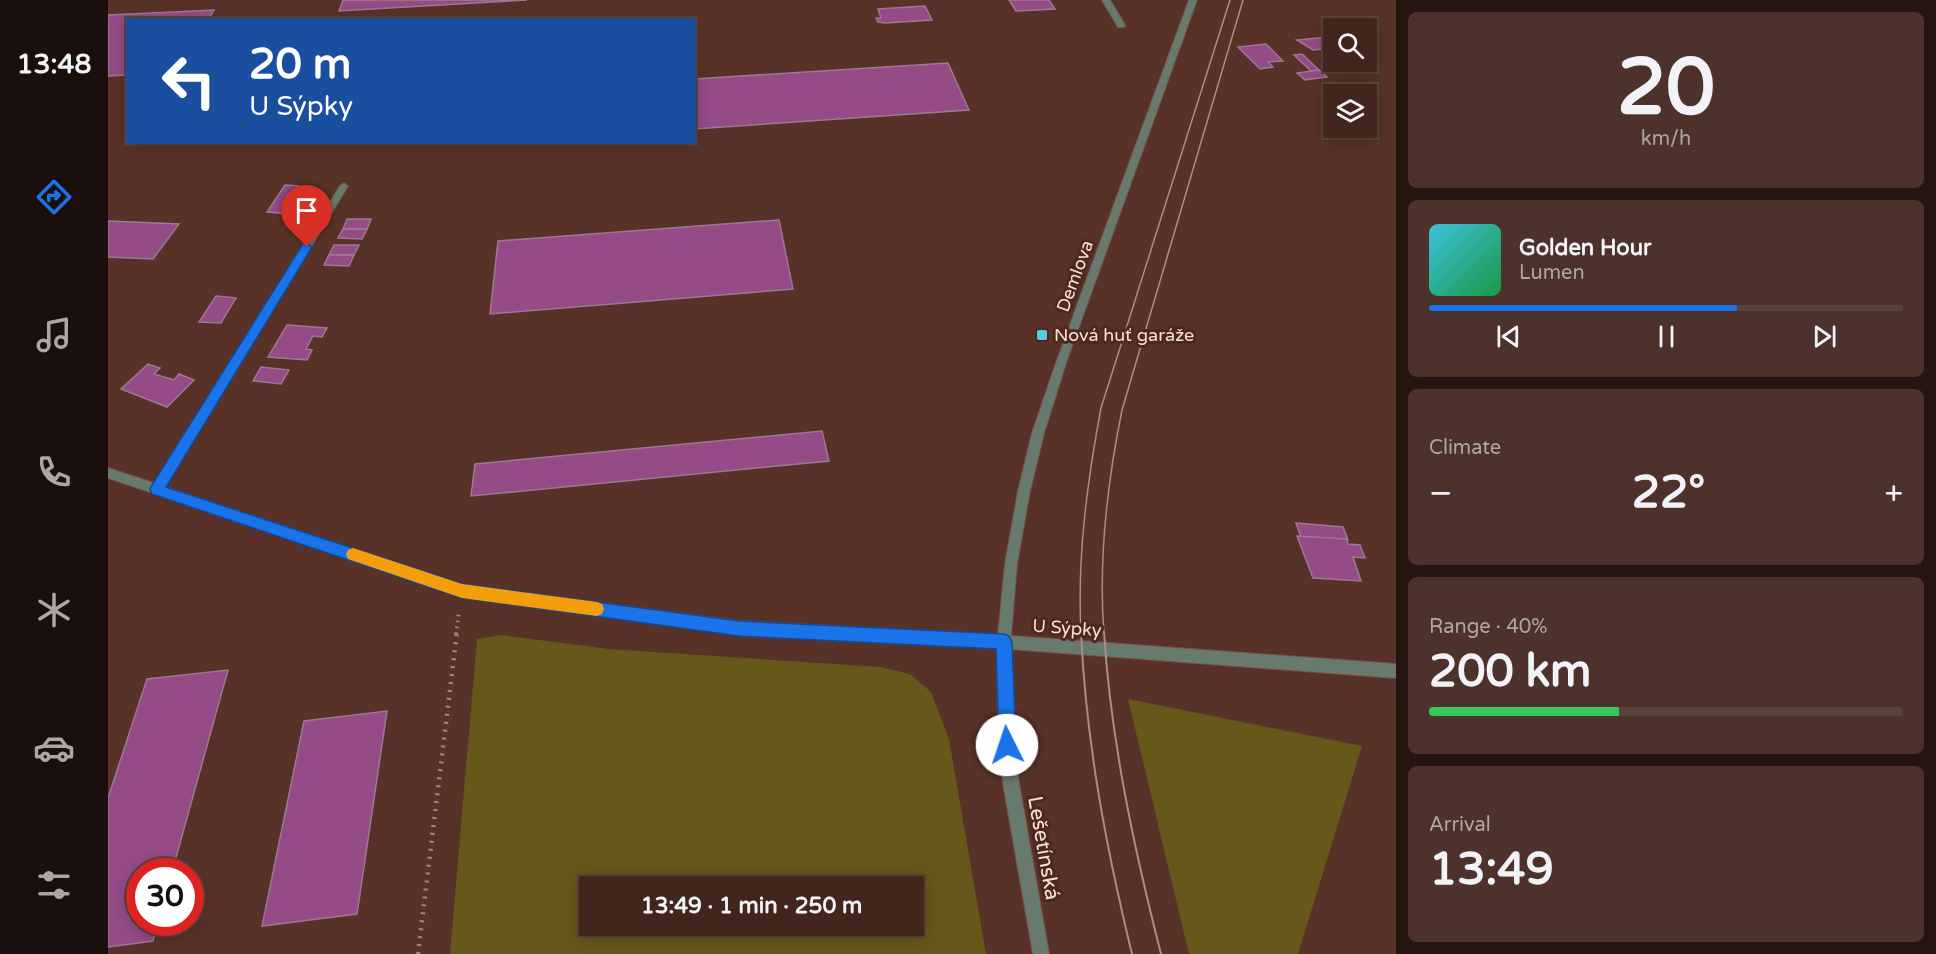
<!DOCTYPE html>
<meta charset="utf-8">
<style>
:root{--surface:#42261e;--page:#4c322b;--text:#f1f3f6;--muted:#aea5a4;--line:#5a433c;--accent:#1a73e8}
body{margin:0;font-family:"Varela Round",sans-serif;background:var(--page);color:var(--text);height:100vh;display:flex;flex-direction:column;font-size:22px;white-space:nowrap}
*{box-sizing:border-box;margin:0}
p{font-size:20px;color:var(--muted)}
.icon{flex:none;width:33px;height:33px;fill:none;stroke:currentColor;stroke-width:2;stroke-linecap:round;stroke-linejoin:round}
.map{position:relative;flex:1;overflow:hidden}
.details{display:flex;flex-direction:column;gap:12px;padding:12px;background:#241510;width:540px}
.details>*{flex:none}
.top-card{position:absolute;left:18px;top:18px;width:570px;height:126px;border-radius:0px;box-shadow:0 3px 15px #0003,0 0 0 2px var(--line);background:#1a4fa0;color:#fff;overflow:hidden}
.fabs{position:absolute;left:1215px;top:18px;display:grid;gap:12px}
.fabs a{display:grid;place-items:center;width:54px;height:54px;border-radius:0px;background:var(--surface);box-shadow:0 3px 15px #0003,0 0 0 2px var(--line);font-size:30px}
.speed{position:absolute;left:18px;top:858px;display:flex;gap:12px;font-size:30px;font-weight:700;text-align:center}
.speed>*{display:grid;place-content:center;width:78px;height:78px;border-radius:50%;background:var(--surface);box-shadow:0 3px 15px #0003,0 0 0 2px var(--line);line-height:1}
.speed .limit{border:9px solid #d22;background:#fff;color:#111}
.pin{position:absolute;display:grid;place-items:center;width:51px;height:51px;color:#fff;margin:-62px -26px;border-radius:50% 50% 50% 0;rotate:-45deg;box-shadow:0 0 6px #0007}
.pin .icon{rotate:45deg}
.me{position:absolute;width:66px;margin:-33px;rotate:356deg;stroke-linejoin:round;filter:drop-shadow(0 0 4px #0008)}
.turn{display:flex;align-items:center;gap:21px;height:126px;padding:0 24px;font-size:27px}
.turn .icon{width:78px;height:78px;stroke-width:2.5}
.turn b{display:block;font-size:42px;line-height:51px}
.big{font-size:45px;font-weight:700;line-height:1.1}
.details .widget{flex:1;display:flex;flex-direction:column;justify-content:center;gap:9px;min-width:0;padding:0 21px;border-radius:9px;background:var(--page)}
.details .dial{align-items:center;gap:0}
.dial b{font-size:78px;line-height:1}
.song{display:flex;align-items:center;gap:18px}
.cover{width:72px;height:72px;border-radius:9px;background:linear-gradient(135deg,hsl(190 70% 55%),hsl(140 70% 35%))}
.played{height:6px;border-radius:3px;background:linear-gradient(90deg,var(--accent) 65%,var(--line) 65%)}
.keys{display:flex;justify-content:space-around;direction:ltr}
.heat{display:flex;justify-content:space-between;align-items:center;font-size:33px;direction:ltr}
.charge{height:9px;border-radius:4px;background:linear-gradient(90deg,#34c759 40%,var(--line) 0)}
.trip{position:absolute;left:471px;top:876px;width:345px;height:60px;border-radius:0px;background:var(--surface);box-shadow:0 3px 15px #0003,0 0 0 2px var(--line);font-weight:700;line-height:60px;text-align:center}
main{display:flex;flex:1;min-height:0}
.tab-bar{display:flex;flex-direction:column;width:108px;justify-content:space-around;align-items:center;background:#1a0f0c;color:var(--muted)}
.tab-bar .icon{width:42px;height:42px}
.tab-bar .current{color:var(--accent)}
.tab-bar b{font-size:27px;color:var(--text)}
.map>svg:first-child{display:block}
</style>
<main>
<nav class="tab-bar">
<b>13:48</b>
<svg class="icon current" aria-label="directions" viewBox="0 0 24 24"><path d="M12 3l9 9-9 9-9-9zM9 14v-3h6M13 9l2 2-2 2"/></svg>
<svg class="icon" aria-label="music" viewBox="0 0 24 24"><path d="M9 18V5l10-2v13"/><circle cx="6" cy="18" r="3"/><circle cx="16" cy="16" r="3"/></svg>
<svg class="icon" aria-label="phone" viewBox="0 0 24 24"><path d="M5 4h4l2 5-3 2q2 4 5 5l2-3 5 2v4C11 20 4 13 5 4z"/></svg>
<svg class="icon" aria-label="climate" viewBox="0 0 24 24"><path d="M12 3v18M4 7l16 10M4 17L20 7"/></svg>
<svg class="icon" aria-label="car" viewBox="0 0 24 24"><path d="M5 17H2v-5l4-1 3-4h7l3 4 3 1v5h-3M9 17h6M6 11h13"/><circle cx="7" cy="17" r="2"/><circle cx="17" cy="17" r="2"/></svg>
<svg class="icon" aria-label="filters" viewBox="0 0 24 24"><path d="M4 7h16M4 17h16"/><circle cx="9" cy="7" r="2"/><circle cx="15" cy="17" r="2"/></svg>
</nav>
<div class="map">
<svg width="1288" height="954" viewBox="0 0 1288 954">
<rect width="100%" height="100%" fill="#583228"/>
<!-- green -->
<g fill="#66571a" fill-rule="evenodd">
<path d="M393,635L501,649L773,667L802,674L823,692L841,739L878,954H342L369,639ZM482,886H806V926H482Z"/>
<path d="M1020,699L1254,746L1190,954H1081Z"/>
</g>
<!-- building -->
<g fill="#944b86" stroke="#9c7893" stroke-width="1.5">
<path d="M235,0H419L231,11Z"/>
<path d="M901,0H941L947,9L908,11Z"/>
<path d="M817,6L824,20L777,23L770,22L768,18H773L770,9Z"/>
<path d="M106,10L100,20H20V75L0,76V15Z"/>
<path d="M1220,37L1226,42V48L1205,50L1189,40Z"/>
<path d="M1158,44L1175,61L1160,62L1165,67L1152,69L1130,47Z"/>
<path d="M1194,54L1211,70L1203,71L1186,55Z"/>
<path d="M840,63L861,110L586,129V79Z"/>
<path d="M1211,70L1219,77L1197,80L1189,73Z"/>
<path d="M177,185L191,186L188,190L197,191L183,214L159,212Z"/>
<path d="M239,219H263L259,229H235Z"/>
<path d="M671,220L685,289L382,314L390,241Z"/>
<path d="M0,221L71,224L45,259L0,257Z"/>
<path d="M235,229H259L254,239L230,238Z"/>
<path d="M226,245H251L246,255H221Z"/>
<path d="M221,255H246L241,266L216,265Z"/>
<path d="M108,296L128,298L113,323L91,322Z"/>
<path d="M179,325L219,328L214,337L205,336L198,349L204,350L199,360L160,357Z"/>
<path d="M40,364L52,368L46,374L66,380L71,374L86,380L59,407L13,389Z"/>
<path d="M153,367L181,370L173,384L145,381Z"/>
<path d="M714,431L721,461L363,496L367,464Z"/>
<path d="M1188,523L1235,527L1240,540L1193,537Z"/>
<path d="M1189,536L1238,539L1240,544L1252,545L1257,558L1245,557L1253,581L1205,578Z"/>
<path d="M120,670L64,872H32V922H50L45,941L0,947V798L39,679Z"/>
<path d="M279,711L249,914L154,926L196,721Z"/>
</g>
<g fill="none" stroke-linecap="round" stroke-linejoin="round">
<!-- lane casing -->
<g stroke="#755148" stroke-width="2">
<path id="lane" d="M994,0H1002L1017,25L1016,27H1010Z"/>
</g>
<!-- street casing -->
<g stroke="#755148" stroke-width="2">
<path id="street" d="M1081,0H1089L959,360L936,433L922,491L909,564L903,636L1288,664V678L903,649L904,726L911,783L941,954H925L895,783L890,726L889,648L631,635L354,597L0,478V468L46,483L232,186L236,183L240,186L57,487L354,585L631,621L890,635L897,564L910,491L924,433L949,360Z"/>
</g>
<!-- path-far1 -->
<path stroke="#a6857d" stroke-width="4" stroke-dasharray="1.5 4.5" stroke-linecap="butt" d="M348,634L351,612"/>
<!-- path -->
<path stroke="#a6857d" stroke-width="4.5" stroke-dasharray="2 6" stroke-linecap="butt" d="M310,954L349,632"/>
<!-- lane -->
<use href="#lane" fill="#68796d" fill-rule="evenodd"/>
<!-- street -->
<use href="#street" fill="#68796d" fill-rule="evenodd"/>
<!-- tram-far1 -->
<g stroke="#ac8c84" stroke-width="1.5">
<path d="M973,634C969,557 979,483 993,408L1122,0"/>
<path d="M996,634C990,558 999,484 1014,410L1135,0"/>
</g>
<!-- tram -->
<g stroke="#ac8c84" stroke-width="2">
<path d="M973,632C978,742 998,847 1024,954"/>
<path d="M996,632C1003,742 1026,848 1053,954"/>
</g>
</g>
<!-- route -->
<path fill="#1a73e8" stroke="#114b97" stroke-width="1.5" d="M199,243L204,247L58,487L354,584L631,621L896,634L901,636L904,642L908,745L905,751L899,753L893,751L891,745L888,649L631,636L354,598L44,494L42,489L44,485L195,244Z"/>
<!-- slow -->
<path fill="#f59e0b" d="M245,548L354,584L489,602L494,604L496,609L494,614L489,616L354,598L240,559L238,554L240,550Z"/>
<!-- markers -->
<rect fill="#57c9e2" stroke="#4d281e" stroke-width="2" x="928" y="329" width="12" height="12" rx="3"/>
<g text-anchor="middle" stroke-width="6" stroke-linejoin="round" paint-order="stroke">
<!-- street labels -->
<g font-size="18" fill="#f9dfd9" stroke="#4d281e">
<text transform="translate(967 276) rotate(-70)" y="6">Demlova</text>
<text transform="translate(959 628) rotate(4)" y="6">U Sýpky</text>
</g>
<!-- poi labels -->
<g font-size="18" fill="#f9dfd9" stroke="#4d281e" text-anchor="start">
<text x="946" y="341">Nová huť garáže</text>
</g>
<!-- near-street labels -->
<g font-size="21" fill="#f9dfd9" stroke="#4d281e">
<text transform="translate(936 848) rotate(80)" y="7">Lešetínská</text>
</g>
</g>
</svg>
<div class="fabs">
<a><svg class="icon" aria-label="search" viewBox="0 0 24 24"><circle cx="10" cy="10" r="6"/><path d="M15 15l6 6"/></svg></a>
<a><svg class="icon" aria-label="layers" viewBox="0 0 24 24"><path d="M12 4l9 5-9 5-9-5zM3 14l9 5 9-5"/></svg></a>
</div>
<div class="speed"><div class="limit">30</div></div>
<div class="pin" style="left:199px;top:247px;background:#d93025"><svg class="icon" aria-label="arrive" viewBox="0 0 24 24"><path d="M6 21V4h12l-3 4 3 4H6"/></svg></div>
<svg class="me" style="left:899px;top:745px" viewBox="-20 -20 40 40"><circle r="19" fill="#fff"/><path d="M0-13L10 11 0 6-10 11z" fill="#1a73e8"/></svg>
<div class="trip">13:49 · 1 min · 250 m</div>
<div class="top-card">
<div class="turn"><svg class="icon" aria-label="left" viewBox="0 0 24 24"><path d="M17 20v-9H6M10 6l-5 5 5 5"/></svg><div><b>20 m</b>U Sýpky</div></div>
</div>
</div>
<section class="details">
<div class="widget dial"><b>20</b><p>km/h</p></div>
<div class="widget">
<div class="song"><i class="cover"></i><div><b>Golden Hour</b><p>Lumen</p></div></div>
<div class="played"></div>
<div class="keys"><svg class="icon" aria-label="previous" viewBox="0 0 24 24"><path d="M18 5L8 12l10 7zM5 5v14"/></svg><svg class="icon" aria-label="pause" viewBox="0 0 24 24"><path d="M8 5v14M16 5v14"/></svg><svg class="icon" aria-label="next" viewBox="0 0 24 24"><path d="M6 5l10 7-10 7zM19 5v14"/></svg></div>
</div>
<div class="widget"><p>Climate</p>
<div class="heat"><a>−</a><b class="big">22°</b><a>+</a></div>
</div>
<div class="widget"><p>Range · 40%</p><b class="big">200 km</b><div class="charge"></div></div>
<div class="widget"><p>Arrival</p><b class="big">13:49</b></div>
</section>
</main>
